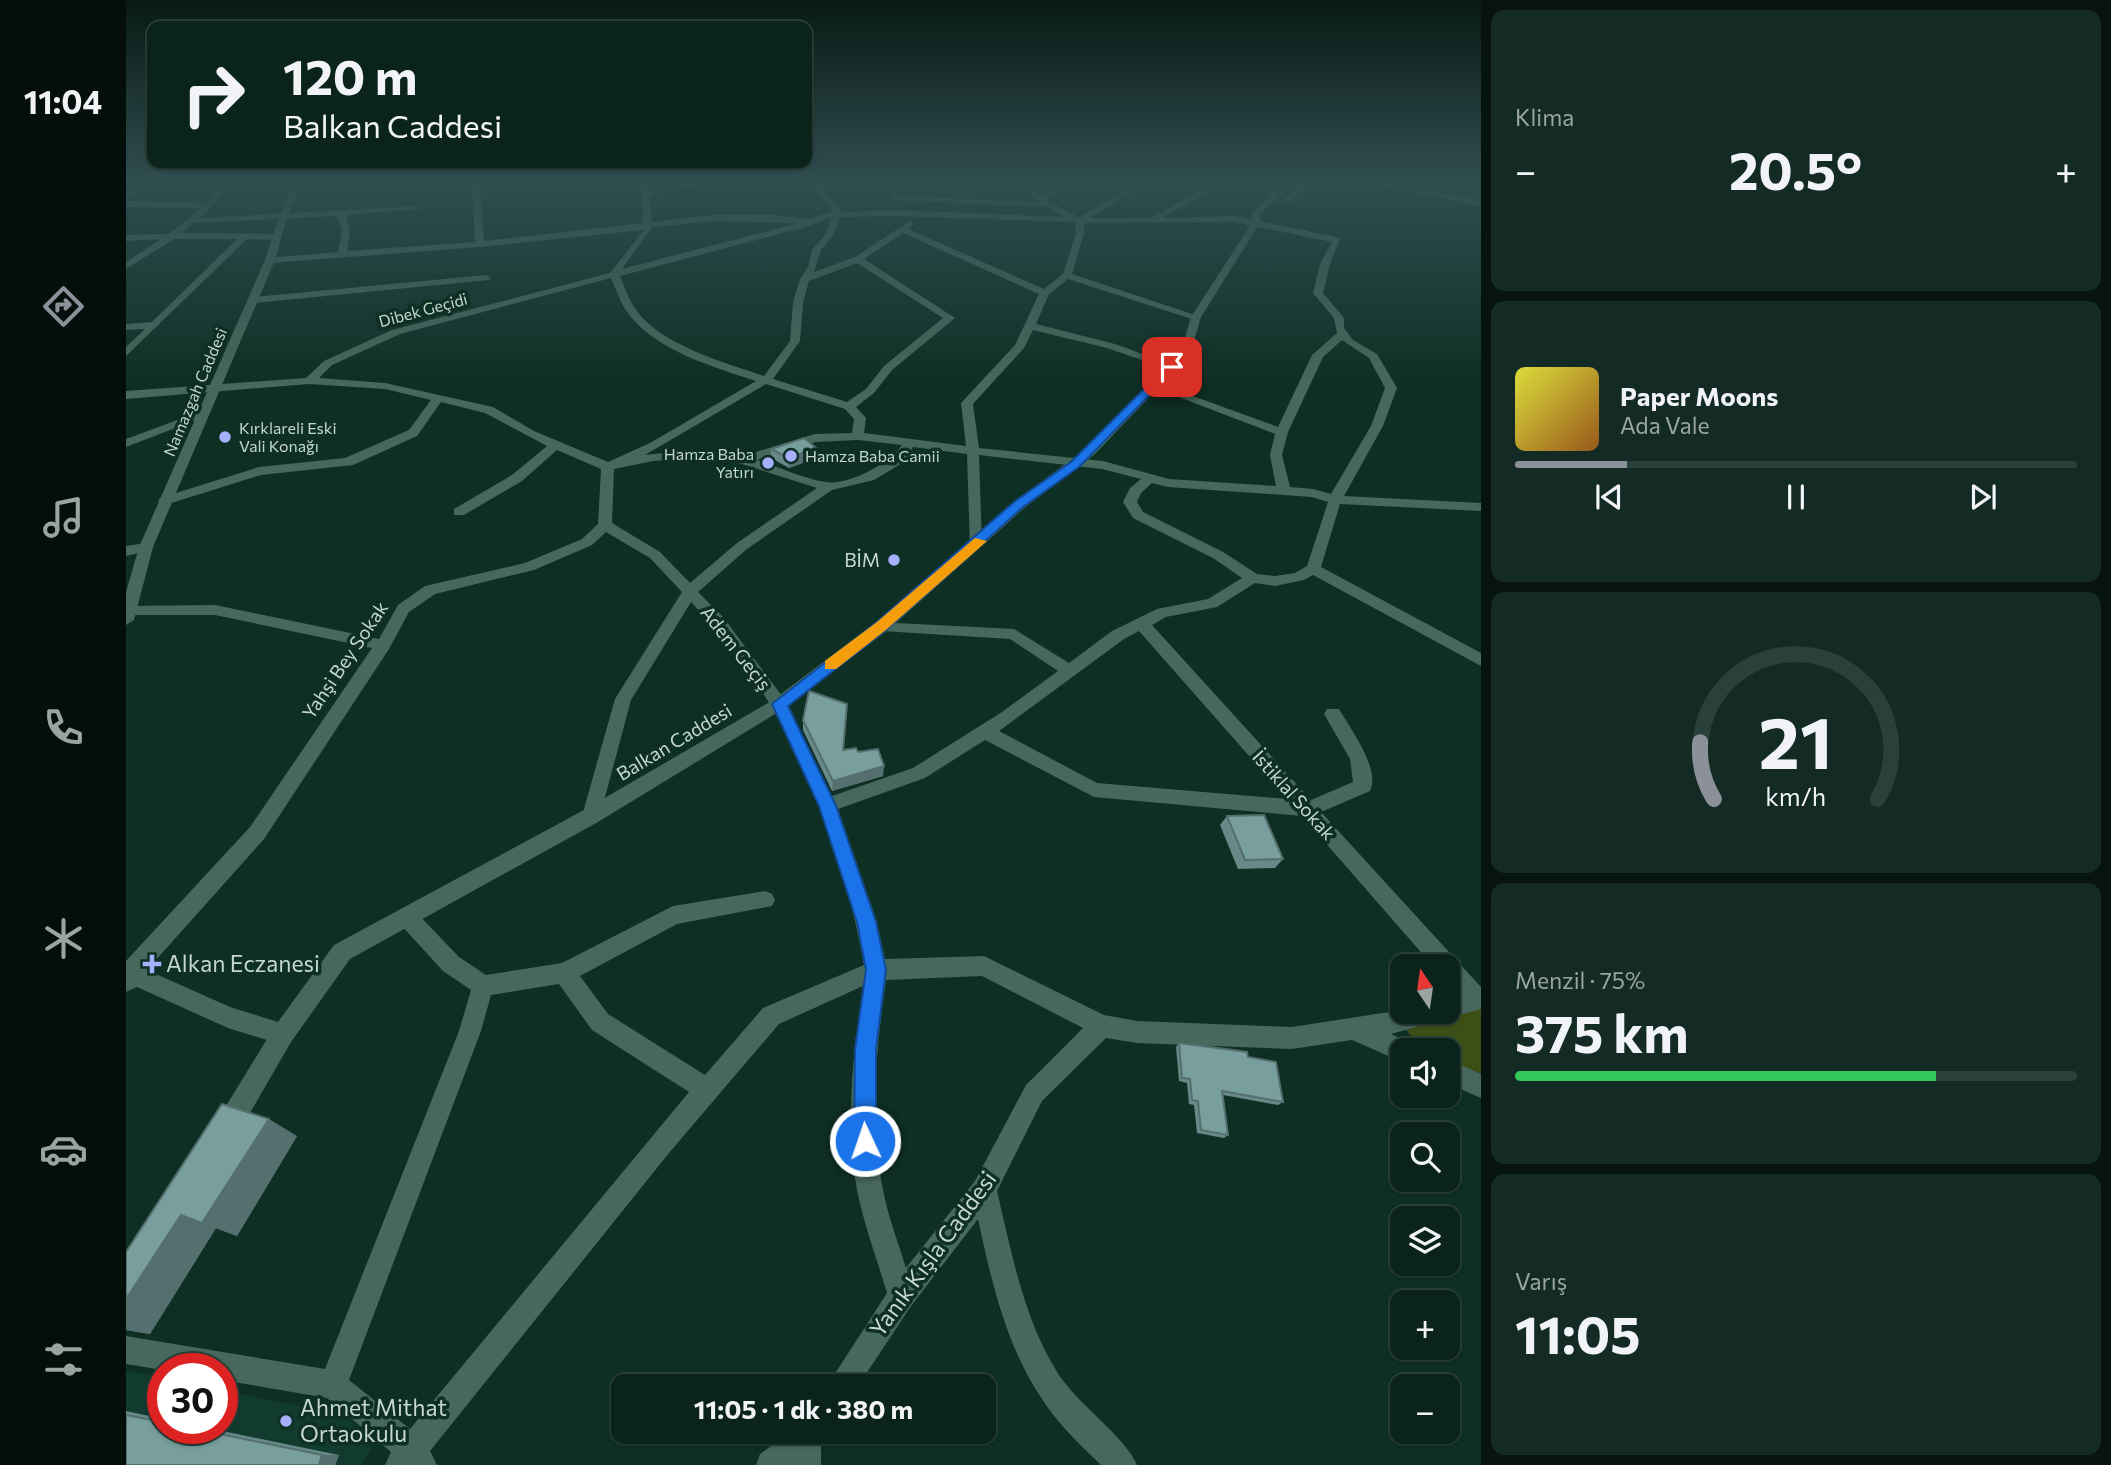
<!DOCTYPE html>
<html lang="tr">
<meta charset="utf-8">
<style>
:root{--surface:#0a231b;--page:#132b24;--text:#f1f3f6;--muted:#99a4a3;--line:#2a403a;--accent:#8c9099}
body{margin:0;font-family:Commissioner,sans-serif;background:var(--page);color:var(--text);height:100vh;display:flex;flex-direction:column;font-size:26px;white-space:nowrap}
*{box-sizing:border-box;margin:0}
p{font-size:23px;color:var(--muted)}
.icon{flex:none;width:38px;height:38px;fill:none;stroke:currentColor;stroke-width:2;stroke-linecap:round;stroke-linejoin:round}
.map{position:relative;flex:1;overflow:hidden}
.panel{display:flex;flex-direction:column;gap:10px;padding:10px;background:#06130f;width:630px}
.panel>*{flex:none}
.banner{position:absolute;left:21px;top:21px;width:665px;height:147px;border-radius:14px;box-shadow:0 2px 5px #0004,0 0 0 2px var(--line);background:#0a231b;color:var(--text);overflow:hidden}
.needle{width:46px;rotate:347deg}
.controls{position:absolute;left:1264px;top:954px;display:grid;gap:14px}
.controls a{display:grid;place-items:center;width:70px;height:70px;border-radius:14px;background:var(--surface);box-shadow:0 2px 5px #0004,0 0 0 2px var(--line);font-size:35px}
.speed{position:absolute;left:21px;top:1353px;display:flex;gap:14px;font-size:35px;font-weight:700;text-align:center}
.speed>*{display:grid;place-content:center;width:91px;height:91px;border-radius:50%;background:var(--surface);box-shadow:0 2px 5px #0004,0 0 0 2px var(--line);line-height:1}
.speed .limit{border:10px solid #d22;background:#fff;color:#111}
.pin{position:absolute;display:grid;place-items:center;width:60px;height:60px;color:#fff;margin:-30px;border-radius:14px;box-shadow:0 4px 10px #0006}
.me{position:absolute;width:77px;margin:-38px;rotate:357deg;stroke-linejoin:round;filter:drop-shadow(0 0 5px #0008)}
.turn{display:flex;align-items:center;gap:24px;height:147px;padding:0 21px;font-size:32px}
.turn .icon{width:91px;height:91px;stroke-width:2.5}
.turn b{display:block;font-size:49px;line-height:60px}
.big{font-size:52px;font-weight:700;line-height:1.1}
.panel .card{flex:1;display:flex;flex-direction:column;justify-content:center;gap:10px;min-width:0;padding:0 24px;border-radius:14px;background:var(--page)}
.panel .dial{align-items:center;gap:0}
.dial svg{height:182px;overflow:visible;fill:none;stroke:var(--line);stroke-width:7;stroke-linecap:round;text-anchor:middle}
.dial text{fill:var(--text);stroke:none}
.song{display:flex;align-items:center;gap:21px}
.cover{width:84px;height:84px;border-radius:10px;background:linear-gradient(135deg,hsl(60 70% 55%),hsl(30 70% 35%))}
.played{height:7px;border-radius:4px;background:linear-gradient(90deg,var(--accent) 20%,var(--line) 20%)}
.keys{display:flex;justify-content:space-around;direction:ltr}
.heat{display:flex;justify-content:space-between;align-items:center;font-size:38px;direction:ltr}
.charge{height:10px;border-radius:5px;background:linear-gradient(90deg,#34c759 75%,var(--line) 0)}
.trip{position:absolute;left:485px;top:1374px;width:385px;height:70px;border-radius:14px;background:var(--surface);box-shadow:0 2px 5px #0004,0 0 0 2px var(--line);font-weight:700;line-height:70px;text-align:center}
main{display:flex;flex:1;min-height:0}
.dock{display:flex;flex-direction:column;width:126px;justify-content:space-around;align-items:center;background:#040e0b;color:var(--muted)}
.dock .icon{width:49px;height:49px}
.dock .active{color:var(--accent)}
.dock b{font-size:32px;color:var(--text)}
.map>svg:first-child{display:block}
</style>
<main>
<nav class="dock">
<b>11:04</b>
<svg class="icon active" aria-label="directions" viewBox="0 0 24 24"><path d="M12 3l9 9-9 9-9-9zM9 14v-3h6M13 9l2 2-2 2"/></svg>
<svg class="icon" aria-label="music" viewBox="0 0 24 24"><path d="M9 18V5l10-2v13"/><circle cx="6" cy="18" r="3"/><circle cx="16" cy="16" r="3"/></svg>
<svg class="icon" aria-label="phone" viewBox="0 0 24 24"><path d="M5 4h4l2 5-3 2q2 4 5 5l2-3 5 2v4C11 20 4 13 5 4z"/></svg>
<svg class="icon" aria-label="climate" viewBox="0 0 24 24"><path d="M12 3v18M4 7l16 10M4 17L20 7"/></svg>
<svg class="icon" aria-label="car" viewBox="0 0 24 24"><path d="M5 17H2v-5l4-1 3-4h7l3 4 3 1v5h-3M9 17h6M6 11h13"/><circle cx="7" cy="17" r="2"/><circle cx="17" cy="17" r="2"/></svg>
<svg class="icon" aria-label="filters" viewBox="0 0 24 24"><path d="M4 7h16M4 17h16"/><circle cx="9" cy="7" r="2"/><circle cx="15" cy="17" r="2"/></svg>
</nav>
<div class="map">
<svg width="1355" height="1465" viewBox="0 0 1355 1465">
<rect width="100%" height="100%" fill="#0e2f24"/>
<!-- built -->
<path fill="#103b2e" d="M0,1371L37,1378V1428H96V1390L211,1414L251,1437L236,1465H0Z"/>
<!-- green -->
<path fill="#3c4f17" d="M1355,998V1074L1321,1061V1050H1296L1274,1022C1302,1014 1328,1009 1355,998Z"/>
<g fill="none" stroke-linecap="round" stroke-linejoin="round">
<!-- minor -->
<g fill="#47685c" fill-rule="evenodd">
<path d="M28,180H39L0,199V194Z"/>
<path d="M102,180H110L75,218L290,206L294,209L220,215L224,230L221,251L349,242L346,180H354L358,241L517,223L516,193L508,180H516L522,190L562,183L689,180L716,212L768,210L938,217L920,207L769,200L765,198L769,196L911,202L895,180H903L915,196L945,180H955L920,200L953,217L1017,180H1027L963,218H1025L1094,180H1104L1036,218L1109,216L1214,238L1204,264L1197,293L1218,318V328L1227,340L1251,354L1271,388L1257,426L1218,496L1355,503V511L1214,504L1195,567L1355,653V666L1187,575L1178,580L1149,586L1129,583L1091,607L1040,617L1026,625L1185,800L1227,782L1224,759L1198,714L1201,709H1213C1224,728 1255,769 1244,791L1195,812L1355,987V1009L1265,1034L1284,1043L1287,1050H1276V1062L1226,1040L1166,1049L1011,1043L980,1038L916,1101L871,1191C886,1254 898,1321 933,1375C953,1405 1000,1438 1011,1465H975C953,1444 930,1422 914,1396C879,1343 865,1279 852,1219L785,1306L732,1386H701L761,1293C751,1259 738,1225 731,1190C719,1123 727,1053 737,986L653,1024L543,1153L304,1451L311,1465H259L265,1452L201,1398L96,1380V1368L37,1370L0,1364V1336L199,1369L333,1031L345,990L317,971L274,924L271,917L274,910L281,908L288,910L333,957L360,975L436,963L547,906L639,891L646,894L649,900L646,906L551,924L454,976L482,1014L579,1075L637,1008L738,965C723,877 690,786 646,708C627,674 592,631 565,602L505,700L474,816L472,822L465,824L458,822L456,816L489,699L556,592L524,558L480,532L466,545L408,570L309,594L283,612L263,649L138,839L21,970L104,1007L165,1026L168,1034L165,1042L157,1045L102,1028L11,987L0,992V961L124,827L246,648L89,615H4L0,614V606L89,605L253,639L272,605L299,586L399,563L456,539L472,524L475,469L431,450L396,481L338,515H328V509L386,475L421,446L359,413L315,402L291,436L227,465L135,475L39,505L32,501L34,498L133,467L219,458L283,430L305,400L259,389L183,384L0,399V391L180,378L198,361L266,330L484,273L518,230L354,247L144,263L139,260L141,258L212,252L216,230L211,216L68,223L55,233L151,234L155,237L151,240L121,239L0,356V347L19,329L0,330V324L26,322L111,239H48L0,269V262L35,239L0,241V235L43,234L76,208L0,207V201L81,203ZM684,183L707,211L682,219L647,215H587L526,222L524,195L562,187ZM768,216L949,222L950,233L937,274L918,289L782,229L788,224L784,221L729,257L688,272L695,250L707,236L714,217ZM706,217L699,235L686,250L682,267L674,279L667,302L664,341L638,376C600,363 535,345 511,311C503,301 499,288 494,276L683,226ZM587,221L672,223L496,269L526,227ZM1109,222L1206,242L1194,264L1187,293L1208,318L1211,333L1186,355L1152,427L1034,384L1024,386L1149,434L1144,455L1150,486L1043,479L977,461L853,448L847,404L898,348L907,330L981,348L1042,369L1052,367L989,344L910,324L923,294L942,279L1066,319L1075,317L946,274L958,233V223ZM777,233L913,294L889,345L835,403L840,446L738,433L740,418L730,407L748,393L766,370L829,318L738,259ZM731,263L817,318L758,366L740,389L721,402L647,379L674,341L677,302L683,281ZM485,278C491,291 495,306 505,317C534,352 588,367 630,381L524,443L482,462L408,431L367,407L259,383L193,378L206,365L274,334ZM1216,340L1243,358L1259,388L1245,426L1205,494L1187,489L1164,487L1156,455L1162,432L1197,357ZM640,384L719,409L728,419L726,433L689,434L617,456L565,450L519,455ZM732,440L776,445C763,464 722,486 699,482C677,478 653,467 631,460L690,442ZM787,447L841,454L844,548L849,549L856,545L853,455L976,469L1015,479L1004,488L997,502L1007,518L1087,558L1116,578L1082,599L1031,609L986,631L943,663L888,629L750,622L748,626L750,630L756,631L884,639L932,671L876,712L787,768L706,796L659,700L597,617L572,592L621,549L706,490L748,480L778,462ZM565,458L616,464L691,488L611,543L564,583L534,552L486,523L488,469L527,461ZM1026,483L1042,487L1186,497L1202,502L1181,566L1169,573L1149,576L1131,574L1097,552L1017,512L1011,502L1015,493ZM1013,631L1161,799L971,783L873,731L998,639ZM859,740L968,797L1176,816L1307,966H1321V982L1332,994L1321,997V1012L1276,1010L1166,1027L1011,1021L978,1015L858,956L759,959L751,922L712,809L799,778ZM856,976L957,1028L900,1085L849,1181L780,1268C772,1242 762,1216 757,1190C743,1121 750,1049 760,980ZM433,984L466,1030L563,1092L284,1429L223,1380L355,1031L365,995Z"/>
<path d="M273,180H281L278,191L271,189Z"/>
<path d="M1111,180H1123L1154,194L1147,196Z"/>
<path d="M1224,180H1242L1355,200V206Z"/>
<path d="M1316,180L1355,185V189L1320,182Z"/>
<path d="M360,275L365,278L363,280L127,303L122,300L127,297Z"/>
<path d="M73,412L83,415L0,447V439Z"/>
<path d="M20,543L27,547L25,550L0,556V546Z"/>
<path d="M1321,1059L1355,1074V1098L1321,1083Z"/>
<path d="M665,1432H700L695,1443V1465H630L634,1454Z"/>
</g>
<!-- tertiary -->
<path fill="#47685c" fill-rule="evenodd" d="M170,180H178L162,214L149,260L27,547L8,620L0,625V592L13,547L139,260L154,214Z"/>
<!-- secondary -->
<g fill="#47685c" fill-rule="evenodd">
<path d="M1161,180H1170L1133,215L1135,221L1075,317L1067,344L1050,369L969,454L898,508L762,630L659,708L472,822L224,959L165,1042L110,1137L101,1140L92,1137L89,1128L92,1119L149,1026L208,945L458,810L647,700L750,622L888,502L961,448L1042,365L1057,344L1065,317L1127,221L1125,214Z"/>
<path d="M1179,180H1188L1162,203H1156V199Z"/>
</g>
</g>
<!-- wall -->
<g fill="#678987">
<path d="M690,448V458L663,468L645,458V449Z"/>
<path d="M677,720L717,750L732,752L757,776L706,791L677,730Z"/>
<path d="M1101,816L1157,859L1149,868L1112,869L1094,825Z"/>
<path d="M1053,1043L1122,1057L1157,1102L1152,1105L1097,1095L1102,1135L1098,1138L1071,1133L1068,1105L1063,1104L1061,1083L1053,1081L1050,1047Z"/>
<path d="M171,1136L111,1236L90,1228L24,1334L0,1330V1252Z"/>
<path d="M0,1411L37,1419V1428H82L213,1455L209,1465H0Z"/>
</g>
<!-- shaded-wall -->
<g fill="#546f6e">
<path d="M690,448V458L663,468L662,458Z"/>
<path d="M758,766L757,776L706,791L707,781Z"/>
<path d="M143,1119L171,1136L111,1236L76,1223Z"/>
<path d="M55,1215L90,1228L24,1334L0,1330V1299Z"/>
<path d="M196,1455H213L209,1465H193Z"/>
</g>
<!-- building -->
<g fill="#789f9d" stroke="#546f6e" stroke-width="2">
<path d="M678,438L690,448L662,458L645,449Z"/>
<path d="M683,691L721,704L717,750L730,748L732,752L752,749L758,766L707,781L677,720Z"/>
<path d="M1138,815L1157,859L1119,860L1101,816Z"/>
<path d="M1053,1043L1121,1052L1122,1057L1150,1062L1157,1102L1096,1091L1102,1135L1075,1130L1072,1101L1066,1100L1064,1079L1056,1078Z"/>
<path d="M96,1104L143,1119L76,1223L55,1215L0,1299V1252Z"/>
<path d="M0,1415L37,1422V1428H65L196,1455L193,1465H0Z"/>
</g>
<!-- sky -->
<linearGradient id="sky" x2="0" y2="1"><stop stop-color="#081a14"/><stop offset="0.47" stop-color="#304d50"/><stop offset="1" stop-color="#304d50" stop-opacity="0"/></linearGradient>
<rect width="1355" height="385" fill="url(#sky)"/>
<!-- route -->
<path fill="#1a73e8" stroke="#114b97" stroke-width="2" d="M1042,365L1051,367L953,467L897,507L761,629L662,706L710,806L750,922L760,970L750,1049V1141L747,1149L739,1152L731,1149L728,1141L729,1049L740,970L731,922L693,806L646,704L751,622L888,502L945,462Z"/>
<!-- slow -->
<path fill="#f59e0b" d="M849,538L861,541L761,629L710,669H699V661L751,622Z"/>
<!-- markers -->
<g fill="#a7b0fc" stroke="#0e2f24" stroke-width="2.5">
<circle cx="99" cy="437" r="7"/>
<circle cx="665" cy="456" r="7"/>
<circle cx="642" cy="463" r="7"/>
<circle cx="768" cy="560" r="7"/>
<path d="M22.5 953.5h7v7h7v7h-7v7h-7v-7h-7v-7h7z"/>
<circle cx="160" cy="1421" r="7"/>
</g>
<g text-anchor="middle" stroke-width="7" stroke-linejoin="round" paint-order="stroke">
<!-- far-street labels -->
<g font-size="16" fill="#c5d7cf" stroke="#0e2f24">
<text transform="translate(297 310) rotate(-15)" y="6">Dibek Geçidi</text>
<text transform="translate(69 392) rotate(-67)" y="6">Namazgah Caddesi</text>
</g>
<!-- far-poi labels -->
<g font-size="16" fill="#c5d7cf" stroke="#0e2f24" text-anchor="start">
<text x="113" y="434">Kırklareli Eski<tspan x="113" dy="18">Vali Konağı</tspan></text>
<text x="628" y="460" text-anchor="end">Hamza Baba<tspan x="628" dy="18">Yatırı</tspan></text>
<text x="679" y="462">Hamza Baba Camii</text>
</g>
<!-- poi labels -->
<g font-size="19" fill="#c5d7cf" stroke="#0e2f24" text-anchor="end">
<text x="754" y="567">BİM</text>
</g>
<!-- street labels -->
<g font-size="19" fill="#c5d7cf" stroke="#0e2f24">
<text transform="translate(610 648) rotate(52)" y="7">Adem Geçiş</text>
<text transform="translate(219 660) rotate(-56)" y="7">Yahşi Bey Sokak</text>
<text transform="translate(548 742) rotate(-31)" y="7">Balkan Caddesi</text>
<text transform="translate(1168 795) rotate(48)" y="7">İstiklal Sokak</text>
</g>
<!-- near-poi labels -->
<g font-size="23" fill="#c5d7cf" stroke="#0e2f24" text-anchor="start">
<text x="40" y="972">Alkan Eczanesi</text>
<text x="174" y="1416">Ahmet Mithat<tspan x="174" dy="26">Ortaokulu</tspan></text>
</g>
<!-- near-street labels -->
<g font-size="23" fill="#c5d7cf" stroke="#0e2f24">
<text transform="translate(807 1254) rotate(-54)" y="8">Yanık Kışla Caddesi</text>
</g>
</g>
</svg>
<div class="controls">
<a><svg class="needle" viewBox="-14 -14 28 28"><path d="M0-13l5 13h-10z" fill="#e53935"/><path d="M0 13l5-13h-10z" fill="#99a4a3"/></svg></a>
<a><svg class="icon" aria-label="sound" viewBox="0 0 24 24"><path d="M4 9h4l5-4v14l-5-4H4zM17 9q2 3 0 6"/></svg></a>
<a><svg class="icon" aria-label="search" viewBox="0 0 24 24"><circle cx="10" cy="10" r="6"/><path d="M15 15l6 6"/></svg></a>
<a><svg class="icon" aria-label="layers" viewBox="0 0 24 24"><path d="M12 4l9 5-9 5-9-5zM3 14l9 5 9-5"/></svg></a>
<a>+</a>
<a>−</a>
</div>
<div class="speed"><div class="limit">30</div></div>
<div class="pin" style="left:1046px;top:367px;background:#d93025"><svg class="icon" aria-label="arrive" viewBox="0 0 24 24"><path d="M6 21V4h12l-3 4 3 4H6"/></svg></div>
<svg class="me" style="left:739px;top:1141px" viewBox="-20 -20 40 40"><circle r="17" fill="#1a73e8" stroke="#fff" stroke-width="3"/><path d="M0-11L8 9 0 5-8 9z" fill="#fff"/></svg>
<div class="trip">11:05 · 1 dk · 380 m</div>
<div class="banner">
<div class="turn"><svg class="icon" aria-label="right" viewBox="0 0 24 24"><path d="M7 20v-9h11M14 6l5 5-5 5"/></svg><div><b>120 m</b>Balkan Caddesi</div></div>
</div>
</div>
<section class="panel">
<div class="card"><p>Klima</p>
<div class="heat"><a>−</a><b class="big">20.5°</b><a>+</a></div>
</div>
<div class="card">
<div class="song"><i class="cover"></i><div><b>Paper Moons</b><p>Ada Vale</p></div></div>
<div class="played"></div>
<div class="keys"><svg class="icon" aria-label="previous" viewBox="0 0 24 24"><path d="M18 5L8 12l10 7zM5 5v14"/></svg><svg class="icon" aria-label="pause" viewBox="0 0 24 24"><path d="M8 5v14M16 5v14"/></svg><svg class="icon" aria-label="next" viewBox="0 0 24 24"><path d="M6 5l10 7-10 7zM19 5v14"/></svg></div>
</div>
<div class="card dial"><svg viewBox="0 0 100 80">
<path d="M14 69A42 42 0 1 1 86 69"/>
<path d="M14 69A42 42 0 0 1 8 44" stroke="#8c9099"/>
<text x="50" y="56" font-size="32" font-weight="700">21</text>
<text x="50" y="72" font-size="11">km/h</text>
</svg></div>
<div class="card"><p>Menzil · 75%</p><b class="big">375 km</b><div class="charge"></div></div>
<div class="card"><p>Varış</p><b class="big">11:05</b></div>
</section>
</main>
